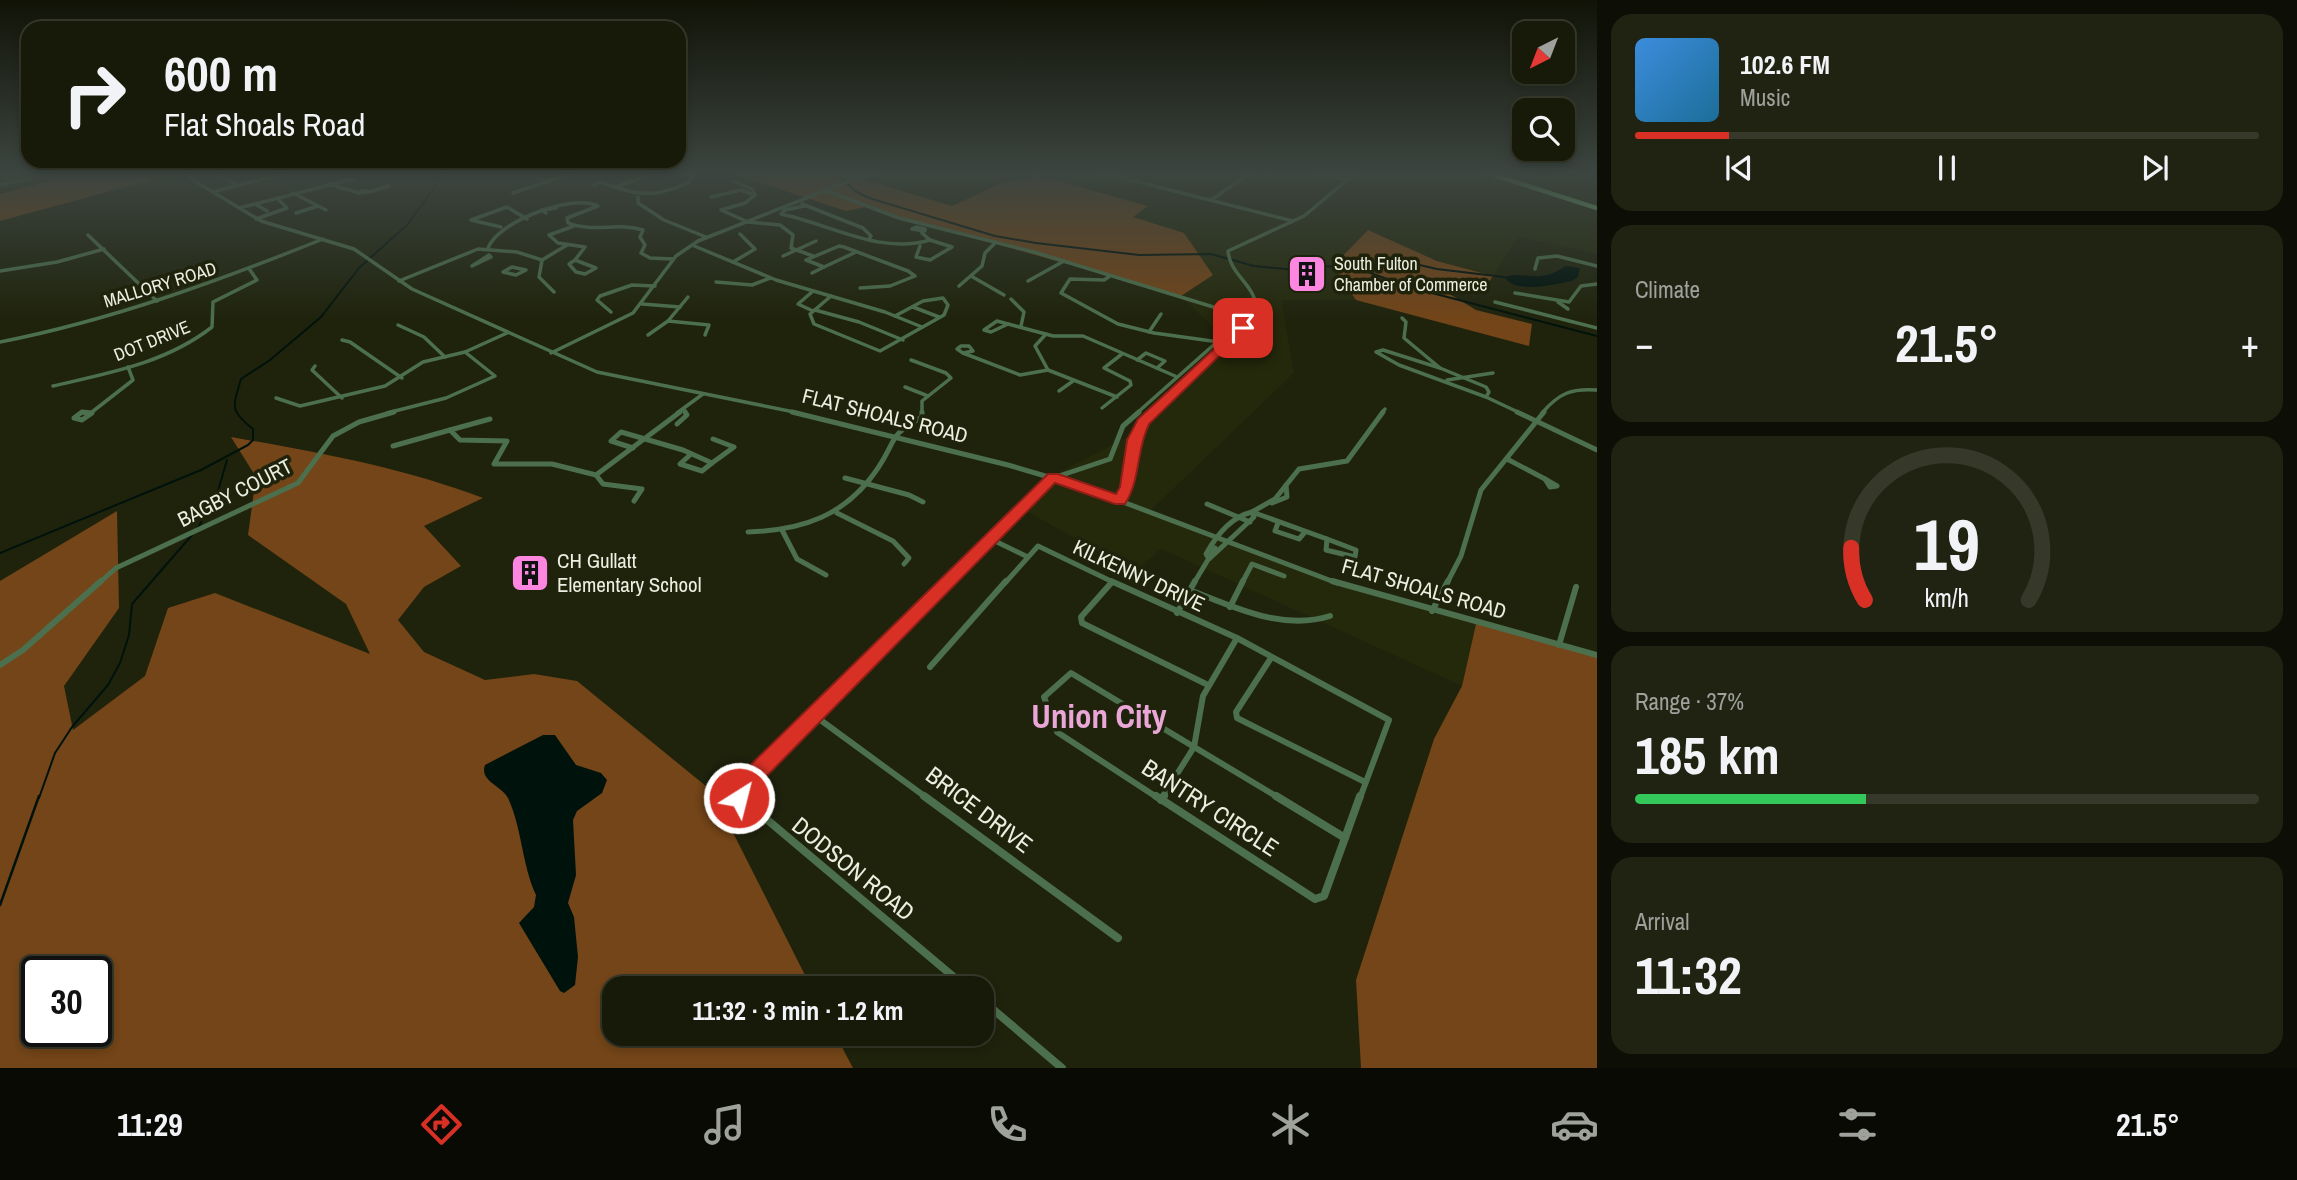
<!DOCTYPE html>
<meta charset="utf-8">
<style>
:root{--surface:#171a09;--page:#202312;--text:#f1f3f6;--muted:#9ea19c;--line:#36382a;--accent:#d93025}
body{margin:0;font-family:"Archivo Narrow",sans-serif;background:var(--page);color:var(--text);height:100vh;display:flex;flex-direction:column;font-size:26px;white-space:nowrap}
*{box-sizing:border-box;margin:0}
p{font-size:23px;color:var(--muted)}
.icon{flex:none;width:38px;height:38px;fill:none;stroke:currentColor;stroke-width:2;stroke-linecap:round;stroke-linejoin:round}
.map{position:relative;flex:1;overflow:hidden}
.side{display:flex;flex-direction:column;gap:14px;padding:14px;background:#0d0e05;width:700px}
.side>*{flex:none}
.top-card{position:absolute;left:21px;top:21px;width:665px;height:147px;border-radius:21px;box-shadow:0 4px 10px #0003,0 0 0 2px var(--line);background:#171a09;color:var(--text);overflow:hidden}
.needle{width:46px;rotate:222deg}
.fabs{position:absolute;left:1512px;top:21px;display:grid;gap:14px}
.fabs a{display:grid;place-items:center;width:63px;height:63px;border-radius:14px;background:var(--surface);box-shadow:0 4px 10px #0003,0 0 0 2px var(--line);font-size:35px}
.speed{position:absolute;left:21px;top:956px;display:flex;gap:14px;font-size:35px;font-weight:700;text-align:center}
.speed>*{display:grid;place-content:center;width:91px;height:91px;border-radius:50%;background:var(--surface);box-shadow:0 4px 10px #0003,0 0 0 2px var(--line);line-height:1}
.speed .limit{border:4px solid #111;border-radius:10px;background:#fff;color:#111}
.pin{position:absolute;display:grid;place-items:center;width:60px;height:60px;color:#fff;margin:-30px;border-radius:14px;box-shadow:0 4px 10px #0006}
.me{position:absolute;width:77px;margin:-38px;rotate:36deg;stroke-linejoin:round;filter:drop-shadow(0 0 5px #0008)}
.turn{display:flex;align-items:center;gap:24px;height:147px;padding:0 28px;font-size:32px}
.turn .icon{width:91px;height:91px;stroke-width:2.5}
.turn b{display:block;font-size:49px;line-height:60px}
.big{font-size:52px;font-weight:800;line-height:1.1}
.side .widget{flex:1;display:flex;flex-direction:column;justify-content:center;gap:10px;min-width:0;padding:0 24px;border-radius:21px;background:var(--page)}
.side .dial{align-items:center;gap:0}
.dial svg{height:182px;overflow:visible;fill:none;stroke:var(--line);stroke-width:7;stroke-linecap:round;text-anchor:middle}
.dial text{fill:var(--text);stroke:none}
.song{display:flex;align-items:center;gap:21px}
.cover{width:84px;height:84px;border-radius:10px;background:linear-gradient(135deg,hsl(210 70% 55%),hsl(200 70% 35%))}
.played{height:7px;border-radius:4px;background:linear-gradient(90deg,var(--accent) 15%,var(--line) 15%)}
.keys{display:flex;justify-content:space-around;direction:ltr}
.heat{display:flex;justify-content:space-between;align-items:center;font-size:38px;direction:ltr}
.charge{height:10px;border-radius:5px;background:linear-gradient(90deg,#34c759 37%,var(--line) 0)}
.trip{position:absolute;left:602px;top:976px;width:392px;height:70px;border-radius:21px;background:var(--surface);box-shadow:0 4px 10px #0003,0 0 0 2px var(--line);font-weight:800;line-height:70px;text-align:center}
.tab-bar{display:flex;height:112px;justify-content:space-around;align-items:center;background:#090a04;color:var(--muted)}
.tab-bar .icon{width:49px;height:49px}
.tab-bar .on{color:var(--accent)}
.tab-bar b{font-size:32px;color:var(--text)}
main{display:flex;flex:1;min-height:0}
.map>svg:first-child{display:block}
</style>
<main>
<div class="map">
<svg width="1597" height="1068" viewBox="0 0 1597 1068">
<rect width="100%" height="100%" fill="#1f230c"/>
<!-- built -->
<g fill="#24290b">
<path d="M0,172H63L45,176L50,181L0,194Z"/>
<path d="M136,172L148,181L151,180L139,172H177L157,178L167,177L175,185L132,196L110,179Z"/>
<path d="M882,172H1597V254L1518,237L1493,276L1437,261L1368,230L1333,266L1356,300H1281L1294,373L1149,512L1340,585L1476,624L1462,686L1161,549L1135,572L1017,506L1050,477L1131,435L1177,385L1227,341L1181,296L1132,217L1147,206L1037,175L1001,183L952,206L865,180Z"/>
</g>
<!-- forest -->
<g fill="#734518" fill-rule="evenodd">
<path d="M63,172H139L151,180L0,221V194L49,181L44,176Z"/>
<path d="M728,172H882L866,180L952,206L1001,183L1037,175L1148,206L1133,217L1184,233L1213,275L1181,296L865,207L846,211Z"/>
<path d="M1368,230L1437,261L1493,276L1483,290L1418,275L1476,310L1532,324L1529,346L1356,300L1333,266Z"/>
<path d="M231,437C317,452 401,467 483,498L424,526L461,566L424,587L398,620L424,652L485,680L534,674L577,681L712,791L812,989H614V1034H835L853,1068H0V581L117,511L119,608L64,686L73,730L145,676L168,608L215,593L370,654L346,604L248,535L256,477ZM37,971H96V1031H37Z"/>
<path d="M1476,624L1597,655V1068H1361L1356,980L1434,739L1462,686Z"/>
</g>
<!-- water -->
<g fill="#00120c">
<path d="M1566,266L1580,268L1578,277L1572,281C1554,284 1517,295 1504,277C1525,270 1538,285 1566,266Z"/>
<path d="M543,735H555L576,765L601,773L607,780L602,793L577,811L573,820L576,875L568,903L574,917L578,957L575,985L564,993L560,991L519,923L534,907L536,895C522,865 522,828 508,798C502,786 479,781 485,765Z"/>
</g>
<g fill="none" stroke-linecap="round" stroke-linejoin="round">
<!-- stream-far1 -->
<g stroke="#00120c" stroke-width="2">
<path d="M835,172L855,191L869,198L995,236L1036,243L1139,255L1211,254L1254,266L1295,270L1315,266L1354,267L1409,287L1597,336"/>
<path d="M1368,269L1402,261L1437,269L1504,277"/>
<path d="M198,528L218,491L227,460"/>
<path d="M0,553L201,470L248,445L253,440V429C229,410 233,407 241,379L270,360L321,317L359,268L407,225L446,172"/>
<path d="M39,798L55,753L72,727L108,685L120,663L129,635L132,604L192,535"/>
</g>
<!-- stream -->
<path stroke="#00120c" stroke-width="2.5" d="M0,905L39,796"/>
<!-- minor-far3 -->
<g stroke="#4c6f4d" stroke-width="3.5">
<path d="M186,172L193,180L261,221L354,249L412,289L597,372L799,413"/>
<path d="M223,172L221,175L237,185"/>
<path d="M660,172L615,187C643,197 663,195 689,182L691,177L687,172"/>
<path d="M1099,172L1293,221"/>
<path d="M1332,172L1352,176"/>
<path d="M1319,174L1347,180"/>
<path d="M536,177L548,183"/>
<path d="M733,181L752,189L755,195L745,203L721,210L748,222L780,225L793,235L791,248L813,256"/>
<path d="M329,184L359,193"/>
<path d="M0,185L59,172"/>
<path d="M594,185L601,182L615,187"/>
<path d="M362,191H368L369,192L359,193Z"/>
<path d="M827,191L899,218L1034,252L1246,317"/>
<path d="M212,192L290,172"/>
<path d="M369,192L389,186"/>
<path d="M293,193L326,210"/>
<path d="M513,193L575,172"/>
<path d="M638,197V203L664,220L706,237"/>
<path d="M711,197L741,190L755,195"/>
<path d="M1211,200L1252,172"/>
<path d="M255,204L267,211"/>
<path d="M802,204L863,228L871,236L869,239"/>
<path d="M804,206L785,210L781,214C830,224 879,255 930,240"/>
<path d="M239,208L353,179H345"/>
<path d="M296,213L318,206"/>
<path d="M546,213L542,210L556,208"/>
<path d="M256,219L287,208L277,198"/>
<path d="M574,226L549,235L558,243L585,247L575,260"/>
<path d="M501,227L471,220L507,207L527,219"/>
<path d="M916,227L925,229V231L912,229Z"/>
<path d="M88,235L157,301"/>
<path d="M692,245L776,280L885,312L922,327"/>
<path d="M920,246L916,257L930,260L952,247L930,240L922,233"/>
<path d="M488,248C498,221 574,193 598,206L567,218L568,223C593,233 618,222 643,230L640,237L645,245L641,253L650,258L673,259"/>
<path d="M856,252L824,267L806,260L839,246L844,247L908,271L915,276L890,286L860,288"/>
<path d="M489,255L491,257L472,266Z"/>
<path d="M783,256L816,241"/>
<path d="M542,260L567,245"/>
<path d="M575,260L596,268L585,274L576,272L569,264Z"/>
<path d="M733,262L755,249L740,234"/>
<path d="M512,267L526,270L516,275L503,272Z"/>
<path d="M1535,269L1538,258L1557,256L1597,266"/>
<path d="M0,271L57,262L104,249"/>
<path d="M812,273L824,267"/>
<path d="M971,276L1004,295"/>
<path d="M1110,276L1104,280L1070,279L1061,293L1118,324L1154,333L1219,342"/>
<path d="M399,281L478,249L517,252L542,260L539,277L554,292"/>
<path d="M1028,281L1064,261"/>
<path d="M716,282L752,285L770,278"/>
<path d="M959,286L982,266L985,253L996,242"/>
<path d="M812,292L798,304L813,311"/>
<path d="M1515,293L1569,302L1581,286L1597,284"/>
<path d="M831,296L810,314L814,324L880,351L944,315L948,305L943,298L923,301L895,316"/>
<path d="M1011,299L1024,312L1021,326"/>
<path d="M1495,302L1597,328"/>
<path d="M1558,302L1568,309"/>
<path d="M642,304L680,307"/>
<path d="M913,307L939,317"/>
<path d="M815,310L859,322L903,340"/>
<path d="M611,312L597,300L600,296L632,285L655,286"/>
<path d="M1402,318L1406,322L1404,338L1440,368L1486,387L1489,392L1486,397L1520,413"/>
<path d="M668,321L688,297"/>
<path d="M997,321L1008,324L991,332L984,330Z"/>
<path d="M1008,324L1053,336H1083L1175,376"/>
<path d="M398,325L424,337L445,357"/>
<path d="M1149,332L1161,314"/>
<path d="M1046,334L1035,346L1048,370L1117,397"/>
<path d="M648,335L668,321L709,325L705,335"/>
<path d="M342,340L350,342L402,378"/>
<path d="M0,342C112,320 218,281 323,239"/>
<path d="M961,346H969L973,351L963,353L957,349Z"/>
<path d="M551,353L633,313L676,256L698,241L872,172"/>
<path d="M963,353L1020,375L1048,370"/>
<path d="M911,360L946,373L951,378L922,401V413"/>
<path d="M1137,360L1146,353L1165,361L1157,368"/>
<path d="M315,366L312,370L342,398"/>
<path d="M1440,368L1383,350L1376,352L1399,365L1486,397"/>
<path d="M1447,380L1493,373"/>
<path d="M53,386C109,373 166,363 212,327L213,302L257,280L250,270"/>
<path d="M905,387L928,396"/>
<path d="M1059,391L1073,381"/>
<path d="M276,398L300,406L385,386L423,362L465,352L507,333"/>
<path d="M1102,408L1131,385L1130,381L1104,368L1122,354"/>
<path d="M685,411L686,413"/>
<path d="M92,412L133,380L128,367"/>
<path d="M80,413H91"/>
<path d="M387,413L446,398L495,376L465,352"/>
<path d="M677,413L703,394"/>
<path d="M1137,413L1245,317L1258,300"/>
<path d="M1152,413L1256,315C1260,286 1230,277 1228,251L1304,216L1357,172"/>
<path d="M1382,413L1385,409"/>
<path d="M1542,413C1559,393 1572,388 1597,390"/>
</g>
<!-- minor-far2 -->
<g stroke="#4c6f4d" stroke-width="5">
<path d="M82,412L92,413L82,420L74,418Z"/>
<path d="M792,412L1008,465L1086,488L1337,583"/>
<path d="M1517,412L1597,450"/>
<path d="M677,424L687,415L685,412"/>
<path d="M450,430L490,419"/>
<path d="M393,446L450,430L460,440L507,441L494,464H552L596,475L680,412"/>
<path d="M633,448L611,441L621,432L683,450L712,463L734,447L713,439"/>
<path d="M691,454L680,464L702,471L712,463"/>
<path d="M1507,459L1545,479"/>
<path d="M596,475L603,484L642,489L634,501"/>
<path d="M845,478L909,495L923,502"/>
<path d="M1545,479L1557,486L1550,487Z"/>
<path d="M1120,500C1135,470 1128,436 1154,412"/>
<path d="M1272,503L1287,497L1286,485"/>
<path d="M1207,504L1250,522"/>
<path d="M1252,512L1275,499L1299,469L1347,461L1383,412"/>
<path d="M1252,512L1327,539"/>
<path d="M1252,512L1254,517L1209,559L1206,554C1216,536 1231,517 1252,512Z"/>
<path d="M837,513L893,541L909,558L904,564"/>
<path d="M1278,523L1275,531L1299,539L1305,532"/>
<path d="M782,530L797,559L826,575"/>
<path d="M748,532C803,530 846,516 878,468C898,438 887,437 922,417V412"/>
<path d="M1327,539L1356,550L1355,557L1326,550Z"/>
<path d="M997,542L1028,557"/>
<path d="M99,583L116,568L298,483L333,436L359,422L394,412"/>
<path d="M947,583L1053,478L1110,459L1123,426L1139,412"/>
<path d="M1005,583L1038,546L1115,583"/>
<path d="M1194,583L1215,548"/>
<path d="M1242,583L1252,564L1284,576"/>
<path d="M1447,583L1461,556L1481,490L1544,412"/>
</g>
<!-- minor-far1 -->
<g stroke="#4c6f4d" stroke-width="6">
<path d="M1111,581L1237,638L1389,720L1360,798"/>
<path d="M1332,581L1597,655"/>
<path d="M1112,582L1081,617L1082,623L1208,685"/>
<path d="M1190,590C1234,607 1282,631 1330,616"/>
<path d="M1230,607L1243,581"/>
<path d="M1432,611L1448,581"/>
<path d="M1177,613L1195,581"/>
<path d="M1559,645L1576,587"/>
<path d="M1271,658L1236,712L1237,718L1365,782"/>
<path d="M0,665L23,650L101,581"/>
<path d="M930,667L1006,581"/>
<path d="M815,716L927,798"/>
<path d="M739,798V790L949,581"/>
<path d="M1158,798L1057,732L1044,697L1071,673L1279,798"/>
<path d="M1162,798L1194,747L1203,696L1237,638"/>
</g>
<!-- minor -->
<g stroke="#4c6f4d" stroke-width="8">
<path d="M739,796L968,989"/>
<path d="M924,796L1118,938"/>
<path d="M1156,796L1315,899L1324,896L1345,838"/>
<path d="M1276,796L1345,838"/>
<path d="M1161,800L1164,796"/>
<path d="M1345,838L1360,796"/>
<path d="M982,1000L1062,1068"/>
</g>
<!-- major -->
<path stroke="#74be78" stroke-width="4.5" d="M1484,172L1597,208"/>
</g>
<!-- sky -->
<linearGradient id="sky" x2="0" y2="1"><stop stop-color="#111307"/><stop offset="0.54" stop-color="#3c4540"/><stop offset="1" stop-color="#3c4540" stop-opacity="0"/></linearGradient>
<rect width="1597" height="321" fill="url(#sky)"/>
<!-- route -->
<path fill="#d93025" stroke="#8d1f18" stroke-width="2" d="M1239,326L1248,328L1149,424C1136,450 1141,479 1125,504H1115L1055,483L750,793L746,805L739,808L731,805L728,798L732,783L1048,474H1058L1116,494L1120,487L1127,440L1138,419Z"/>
<!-- icons -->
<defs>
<g id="building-square" transform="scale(2.0125)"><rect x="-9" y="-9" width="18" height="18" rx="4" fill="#fd86e1" stroke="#1f230c"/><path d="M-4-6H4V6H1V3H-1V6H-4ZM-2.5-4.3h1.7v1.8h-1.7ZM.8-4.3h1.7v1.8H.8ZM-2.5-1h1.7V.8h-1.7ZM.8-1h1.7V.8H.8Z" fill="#111"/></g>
</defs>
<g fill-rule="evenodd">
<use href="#building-square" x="1307" y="274"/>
<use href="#building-square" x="530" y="573"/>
</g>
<g text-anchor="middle" stroke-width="7" stroke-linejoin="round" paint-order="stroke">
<!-- far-poi labels -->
<g font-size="18" fill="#ebeee0" stroke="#1f230c" text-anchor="start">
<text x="1334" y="270">South Fulton<tspan x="1334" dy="21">Chamber of Commerce</tspan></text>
</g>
<!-- far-street labels -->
<g font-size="18" fill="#ebeee0" stroke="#1f230c">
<text transform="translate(160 285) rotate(-17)" y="6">MALLORY ROAD</text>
<text transform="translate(152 341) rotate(-22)" y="6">DOT DRIVE</text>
</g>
<!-- street labels -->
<g font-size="21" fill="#ebeee0" stroke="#1f230c">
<text transform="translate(885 416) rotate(14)" y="7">FLAT SHOALS ROAD</text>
<text transform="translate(235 493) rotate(-27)" y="7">BAGBY COURT</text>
<text transform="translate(1139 576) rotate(25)" y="7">KILKENNY DRIVE</text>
<text transform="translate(1424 589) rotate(16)" y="7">FLAT SHOALS ROAD</text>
</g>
<!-- poi labels -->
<g font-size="21" fill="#ebeee0" stroke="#1f230c" text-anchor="start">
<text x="557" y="568">CH Gullatt<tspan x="557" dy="24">Elementary School</tspan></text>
</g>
<!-- near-street labels -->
<g font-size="24" fill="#ebeee0" stroke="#1f230c">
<text transform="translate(1210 808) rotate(33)" y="8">BANTRY CIRCLE</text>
<text transform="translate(979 810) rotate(37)" y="8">BRICE DRIVE</text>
<text transform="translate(853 869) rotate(39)" y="8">DODSON ROAD</text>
</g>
<!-- near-district labels -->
<g font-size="33" font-weight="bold" fill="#e9a6d7" stroke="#1f230c">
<text x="1099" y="728">Union City</text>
</g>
</g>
</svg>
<div class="fabs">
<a><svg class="needle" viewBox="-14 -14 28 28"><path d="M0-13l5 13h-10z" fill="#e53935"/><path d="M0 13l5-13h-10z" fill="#9ea19c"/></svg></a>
<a><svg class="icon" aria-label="search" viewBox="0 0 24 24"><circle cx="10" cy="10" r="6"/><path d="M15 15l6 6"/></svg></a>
</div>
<div class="speed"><div class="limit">30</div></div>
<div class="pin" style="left:1243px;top:328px;background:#d93025"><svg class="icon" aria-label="arrive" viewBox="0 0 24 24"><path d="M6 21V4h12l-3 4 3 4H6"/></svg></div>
<svg class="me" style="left:739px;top:798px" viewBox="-20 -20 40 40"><circle r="17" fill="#d93025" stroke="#fff" stroke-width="3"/><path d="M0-11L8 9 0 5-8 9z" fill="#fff"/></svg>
<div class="trip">11:32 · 3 min · 1.2 km</div>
<div class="top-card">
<div class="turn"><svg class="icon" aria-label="right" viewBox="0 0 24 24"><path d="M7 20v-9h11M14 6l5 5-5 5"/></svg><div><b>600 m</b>Flat Shoals Road</div></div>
</div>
</div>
<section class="side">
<div class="widget">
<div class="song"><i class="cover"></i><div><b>102.6 FM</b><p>Music</p></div></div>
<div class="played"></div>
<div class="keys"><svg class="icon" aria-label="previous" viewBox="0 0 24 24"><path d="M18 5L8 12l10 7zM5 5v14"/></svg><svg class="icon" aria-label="pause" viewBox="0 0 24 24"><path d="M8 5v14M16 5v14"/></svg><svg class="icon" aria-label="next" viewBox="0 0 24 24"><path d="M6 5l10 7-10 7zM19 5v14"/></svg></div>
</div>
<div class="widget"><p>Climate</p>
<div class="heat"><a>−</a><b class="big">21.5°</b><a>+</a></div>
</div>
<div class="widget dial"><svg viewBox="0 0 100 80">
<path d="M14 69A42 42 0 1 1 86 69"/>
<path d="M14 69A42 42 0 0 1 8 46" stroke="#d93025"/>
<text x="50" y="56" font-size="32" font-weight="700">19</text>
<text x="50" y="72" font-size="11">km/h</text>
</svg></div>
<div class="widget"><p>Range · 37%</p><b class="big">185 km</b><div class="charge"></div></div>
<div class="widget"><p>Arrival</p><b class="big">11:32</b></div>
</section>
</main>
<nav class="tab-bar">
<b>11:29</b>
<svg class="icon on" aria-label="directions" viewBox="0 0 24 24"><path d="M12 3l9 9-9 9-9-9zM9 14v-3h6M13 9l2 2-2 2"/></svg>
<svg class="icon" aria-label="music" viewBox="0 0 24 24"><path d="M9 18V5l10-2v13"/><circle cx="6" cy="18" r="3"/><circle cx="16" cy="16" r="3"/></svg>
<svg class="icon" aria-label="phone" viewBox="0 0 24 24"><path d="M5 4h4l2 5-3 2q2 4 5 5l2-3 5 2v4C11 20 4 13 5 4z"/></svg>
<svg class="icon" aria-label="climate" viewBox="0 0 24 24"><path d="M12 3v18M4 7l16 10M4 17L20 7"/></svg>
<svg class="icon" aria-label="car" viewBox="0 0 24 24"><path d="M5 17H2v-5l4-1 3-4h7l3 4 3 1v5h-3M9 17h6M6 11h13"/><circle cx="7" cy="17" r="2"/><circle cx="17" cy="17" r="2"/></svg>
<svg class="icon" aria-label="filters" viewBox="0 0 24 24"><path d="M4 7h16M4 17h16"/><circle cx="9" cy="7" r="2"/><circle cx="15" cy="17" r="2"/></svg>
<b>21.5°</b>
</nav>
